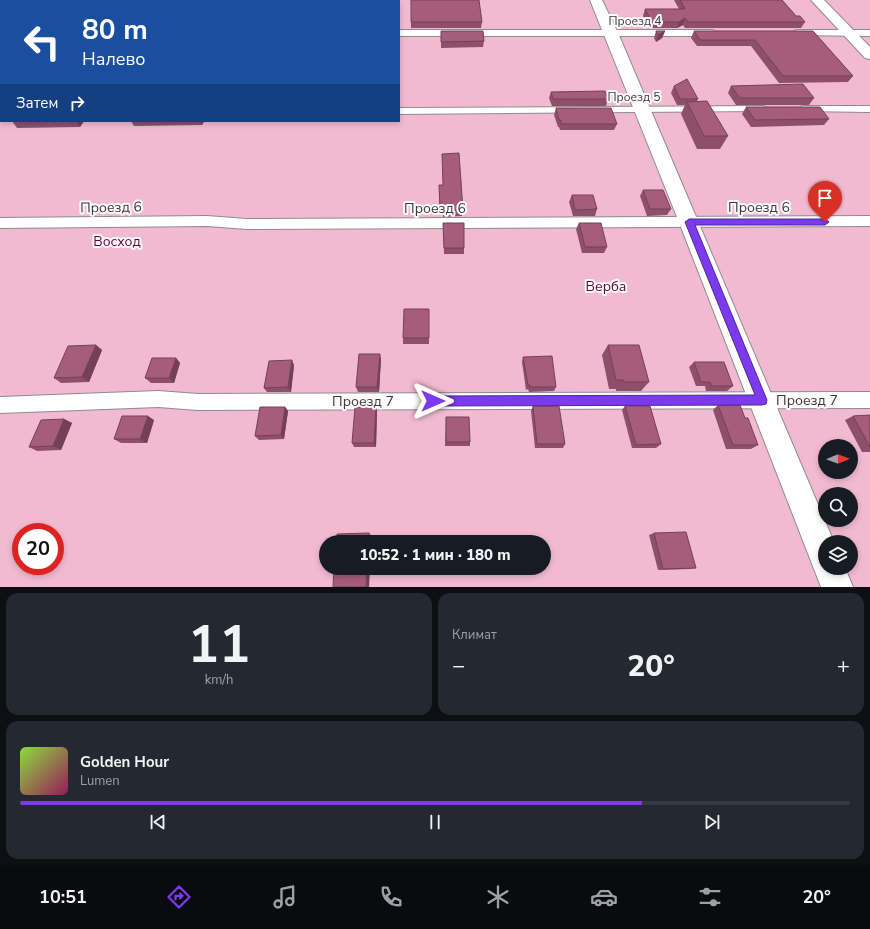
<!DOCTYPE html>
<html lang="ru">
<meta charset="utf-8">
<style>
:root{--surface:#171b24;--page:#242831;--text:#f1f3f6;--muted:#9ea1a6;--line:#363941;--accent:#7c3aed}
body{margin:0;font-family:"Nunito Sans",sans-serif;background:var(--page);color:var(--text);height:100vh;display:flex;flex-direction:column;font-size:15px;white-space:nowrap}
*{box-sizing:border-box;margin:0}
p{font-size:13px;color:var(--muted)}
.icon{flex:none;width:22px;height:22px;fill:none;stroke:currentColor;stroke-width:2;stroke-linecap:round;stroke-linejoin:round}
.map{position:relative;height:587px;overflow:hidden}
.details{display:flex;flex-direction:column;gap:6px;padding:6px;background:#0d0f14;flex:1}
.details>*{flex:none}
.top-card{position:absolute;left:0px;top:0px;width:400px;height:122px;box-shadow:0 2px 6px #0003;background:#1a4fa0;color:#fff;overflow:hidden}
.needle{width:26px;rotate:89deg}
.tools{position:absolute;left:818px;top:439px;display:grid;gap:8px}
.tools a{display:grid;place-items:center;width:40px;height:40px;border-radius:50%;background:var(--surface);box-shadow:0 2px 6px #0003;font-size:20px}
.speed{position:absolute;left:12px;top:523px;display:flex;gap:8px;font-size:20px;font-weight:700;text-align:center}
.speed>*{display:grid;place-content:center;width:52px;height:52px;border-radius:50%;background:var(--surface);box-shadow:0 2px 6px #0003;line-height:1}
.speed .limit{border:6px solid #d22;background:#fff;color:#111}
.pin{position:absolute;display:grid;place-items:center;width:34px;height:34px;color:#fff;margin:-41px -17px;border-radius:50% 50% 50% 0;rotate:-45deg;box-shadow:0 0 4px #0007}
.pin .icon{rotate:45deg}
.me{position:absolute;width:44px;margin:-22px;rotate:90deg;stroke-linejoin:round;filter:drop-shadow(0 0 3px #0008)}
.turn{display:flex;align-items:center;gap:14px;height:84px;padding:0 16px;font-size:18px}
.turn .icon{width:52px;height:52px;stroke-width:2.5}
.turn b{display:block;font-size:28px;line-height:34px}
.then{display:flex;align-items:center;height:38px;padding:0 16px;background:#0003;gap:8px;font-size:15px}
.big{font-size:30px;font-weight:800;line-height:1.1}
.details .widget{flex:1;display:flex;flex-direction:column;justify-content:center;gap:6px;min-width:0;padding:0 14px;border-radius:12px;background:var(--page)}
.details .dial{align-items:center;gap:0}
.dial b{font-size:52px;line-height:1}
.song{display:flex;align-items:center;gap:12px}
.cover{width:48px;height:48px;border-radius:6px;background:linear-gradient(135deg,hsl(90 70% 55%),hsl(330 70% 35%))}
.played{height:4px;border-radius:2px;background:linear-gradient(90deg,var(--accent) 75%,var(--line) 75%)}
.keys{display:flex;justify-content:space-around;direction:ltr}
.heat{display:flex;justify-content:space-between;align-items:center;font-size:22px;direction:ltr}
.details .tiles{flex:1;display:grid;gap:6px;grid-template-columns:1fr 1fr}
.widget:last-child{grid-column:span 2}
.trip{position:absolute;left:319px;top:535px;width:232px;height:40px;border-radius:20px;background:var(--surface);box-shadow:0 2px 6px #0003;font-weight:800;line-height:40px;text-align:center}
.menu{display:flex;height:64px;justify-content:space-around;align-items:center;background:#090b0e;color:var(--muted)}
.menu .icon{width:28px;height:28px}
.menu .on{color:var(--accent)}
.menu b{font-size:18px;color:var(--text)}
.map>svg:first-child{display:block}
</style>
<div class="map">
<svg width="870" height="587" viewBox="0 0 870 587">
<rect width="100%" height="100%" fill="#f0edee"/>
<!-- green -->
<path fill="#f2bad1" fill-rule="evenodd" d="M0,0H870V587H0ZM1,1H399V121H1ZM825,446H851V472H825ZM825,494H851V520H825ZM21,532H55V566H21ZM326,542H544V568H326ZM825,542H851V568H825Z"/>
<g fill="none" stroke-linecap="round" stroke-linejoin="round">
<!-- service casing -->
<g stroke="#8e8b8c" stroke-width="2">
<g id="service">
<path d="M399,30H713L717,33L713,36H399Z"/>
<path d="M797,30H870V36L794,35L793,33L794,31Z"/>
<path d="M764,106L769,109L768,111L399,114V108Z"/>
<path d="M802,106H870V112L798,111L797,109Z"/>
<rect x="0" y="107" width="1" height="6"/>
<path d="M207,216L247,219L870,216V226L247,229L207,226L0,228V218Z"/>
<path d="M158,391L198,394L870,392V408L198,410L158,407L0,413V397Z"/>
</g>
</g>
<!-- minor casing -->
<g stroke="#8e8b8c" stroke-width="2">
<g id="minor">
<path d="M590,0H602L618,33L834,542H825V568H845L853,587H821L679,222Z"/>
<path d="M811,0H824L870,47V59L865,58Z"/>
</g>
</g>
<!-- service -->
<use href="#service" fill="#fff" fill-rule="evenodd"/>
<!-- minor -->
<use href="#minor" fill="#fff" fill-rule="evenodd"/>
</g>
<!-- wall -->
<g fill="#8e4f6c">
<path d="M0,0L1,1V50H0Z"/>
<path d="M411,0L482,22L481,28H411Z"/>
<path d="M674,0H782L796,16L805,22L801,28H685L683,25L677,28H649L643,16L645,9H679Z"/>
<path d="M441,31L484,41L483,47L441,48Z"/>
<path d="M656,31H665L662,38L656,42L654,38Z"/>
<path d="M694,31H813L853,76L848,82L779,83L751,46H697L691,38Z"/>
<path d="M674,86L698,99L697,101L728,136L720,149H697L681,114L685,105H677L671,93Z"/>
<path d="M731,86L814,98L809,105H736L728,93Z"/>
<path d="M551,92L608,99L606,106H552L549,98Z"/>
<path d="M746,107L829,119L824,125L751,127L742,114Z"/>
<path d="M556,108L617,124L614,130H560L559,127H558L554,115Z"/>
<path d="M12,121H84L80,127L17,128Z"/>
<path d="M131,121H204L202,125L134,126Z"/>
<path d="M443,185L463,210L462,216L443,217V215H440L439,192Z"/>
<path d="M643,190L671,209L667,215L647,216L640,196Z"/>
<path d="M572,195L597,209L595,216H573L569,202Z"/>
<path d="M443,223L464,248V254H444Z"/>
<path d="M579,223L607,247L604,253H582L576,229Z"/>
<path d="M429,309V344H403V338Z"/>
<path d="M96,345L102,350L89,382L61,383L54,378Z"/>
<path d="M608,345L649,382L641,391H616V389H609L602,355Z"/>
<path d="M523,357L556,387L554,391L529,392L528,389L526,390L522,362Z"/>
<path d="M176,358L180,363L174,383H151L145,378Z"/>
<path d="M381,359L379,392H358L356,387Z"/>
<path d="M694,362L733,386L727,391H706L705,386H696L689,367Z"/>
<path d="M294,365L291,392H267L264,388Z"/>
<path d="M718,405L745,418L758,445L751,449H726L713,410Z"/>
<path d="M533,406L565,444L563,448H535L531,411Z"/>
<path d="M625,406L661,444L656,448H632L622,410Z"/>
<path d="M285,407L288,411L284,439L259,440L255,436Z"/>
<path d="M377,411L376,447H354L352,443Z"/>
<path d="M870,415V452H862L845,420L853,416Z"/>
<path d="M446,417L470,442V446H445Z"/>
<path d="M64,419L72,423L61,450L37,451L29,447Z"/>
<path d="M154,420L147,443H121L114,439Z"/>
<path d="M654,533L696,568L690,569L658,570L649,535Z"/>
</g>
<!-- shaded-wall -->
<g fill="#744058">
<path d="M685,18L683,25L677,28L679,22Z"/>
<path d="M665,31L662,38L656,42L658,35Z"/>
<path d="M76,121H84L80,127Z"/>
<path d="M200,121H204L202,125Z"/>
<path d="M96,345L102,350L89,382L82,377Z"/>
<path d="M380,354L381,359L379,392L377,387Z"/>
<path d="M176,358L180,363L174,383L169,378Z"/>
<path d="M292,360L294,365L291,392L288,387Z"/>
<path d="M285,407L288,411L284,439L281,435Z"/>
<path d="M376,407L377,411L376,447L374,443Z"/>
<path d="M148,416L154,420L147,443L140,439Z"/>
<path d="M64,419L72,423L61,450L53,446Z"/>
<path d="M369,533L372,537V542H369Z"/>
<path d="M367,568H370L369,587H366Z"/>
</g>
<!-- building -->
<g fill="#a55c7d" stroke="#744058">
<path d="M0,0H252V1H1V43L0,44Z"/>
<path d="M279,0H331L330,1H278Z"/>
<path d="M411,0H479L482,22H411Z"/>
<path d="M680,0H782L796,16H800L805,22H688L685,18L679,22H652L645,9H685Z"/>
<path d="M441,31H483L484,41L441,42Z"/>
<path d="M656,31H665L658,35Z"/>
<path d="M694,31H813L853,76H783L755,40H700Z"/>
<path d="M687,79L698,99H680L674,86Z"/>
<path d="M803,84L814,98H740L731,86Z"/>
<path d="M605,91L608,99H553L551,92Z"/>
<path d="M707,101L728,136H704L687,102Z"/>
<path d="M746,107H820L829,119L755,120Z"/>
<path d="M556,108H611L617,124H561V120H559Z"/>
<path d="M459,153L463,210H443V209H440L439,185H443L442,154Z"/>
<path d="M643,190H663L671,209H650Z"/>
<path d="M572,195H593L597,209L575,210Z"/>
<path d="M443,223H464V248H444Z"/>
<path d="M579,223H601L607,247H585Z"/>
<path d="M404,309H429V338H403Z"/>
<path d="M96,345L82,377L54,378L68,346Z"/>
<path d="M608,345H639L649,382H624L623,380H616Z"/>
<path d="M359,354H380L377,387H356Z"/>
<path d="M552,356L556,387H530V385H528L523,357Z"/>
<path d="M152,358H176L169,378H145Z"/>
<path d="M292,360L288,387L264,388L269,361Z"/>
<path d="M694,362H724L733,386H712L710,382H701Z"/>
<path d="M718,405H740L745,418H748L758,445H733Z"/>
<path d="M533,406H559L565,444H537Z"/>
<path d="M625,406H650L661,444L636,445Z"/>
<path d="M260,407H285L281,435L255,436Z"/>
<path d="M355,407H376L374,443H352Z"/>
<path d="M870,415V447L853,416Z"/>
<path d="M122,416H148L140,439H114Z"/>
<path d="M446,417H469L470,442H446Z"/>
<path d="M64,419L53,446L29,447L41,420Z"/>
<path d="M686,532L696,568L663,569L654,533Z"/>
<path d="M369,533V542H337V534Z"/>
<path d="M334,568H367L366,587H333Z"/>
</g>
<!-- route -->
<path fill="#7c3aed" stroke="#51269a" d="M689,219H825L829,222L825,225H695L767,400L766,404L762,405L433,406L429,405L428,401L429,398L433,396L755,395L685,222Z"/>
<g text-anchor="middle" stroke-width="4" stroke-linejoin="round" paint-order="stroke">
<!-- far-street labels -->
<g font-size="12" fill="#3a3839" stroke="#fefafb">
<text x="635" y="25">Проезд 4</text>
<text x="634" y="101">Проезд 5</text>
</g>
<!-- street labels -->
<g font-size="14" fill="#3a3839" stroke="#fefafb">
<text transform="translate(111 207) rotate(-1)" y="5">Проезд 6</text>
<text x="759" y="212">Проезд 6</text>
<text x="435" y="213">Проезд 6</text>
<text x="807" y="405">Проезд 7</text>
<text x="363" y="406">Проезд 7</text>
</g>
<!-- park labels -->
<g font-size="14" fill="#63033c" stroke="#fefafb">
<text x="117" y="246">Восход</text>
<text x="606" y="291">Верба</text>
</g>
</g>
</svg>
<div class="tools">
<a><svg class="needle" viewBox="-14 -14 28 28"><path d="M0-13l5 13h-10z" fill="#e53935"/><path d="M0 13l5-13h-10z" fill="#9ea1a6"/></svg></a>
<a><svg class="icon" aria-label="search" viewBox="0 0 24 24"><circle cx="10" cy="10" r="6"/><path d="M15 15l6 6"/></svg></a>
<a><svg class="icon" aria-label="layers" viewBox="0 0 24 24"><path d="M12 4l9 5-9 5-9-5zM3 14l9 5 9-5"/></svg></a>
</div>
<div class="speed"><div class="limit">20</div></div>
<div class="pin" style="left:825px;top:222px;background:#d93025"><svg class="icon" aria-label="arrive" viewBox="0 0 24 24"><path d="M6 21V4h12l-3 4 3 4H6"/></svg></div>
<svg class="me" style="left:433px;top:401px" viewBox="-20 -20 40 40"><path d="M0-17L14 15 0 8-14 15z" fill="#7c3aed" stroke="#fff" stroke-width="4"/></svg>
<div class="trip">10:52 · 1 мин · 180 m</div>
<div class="top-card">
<div class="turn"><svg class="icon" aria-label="left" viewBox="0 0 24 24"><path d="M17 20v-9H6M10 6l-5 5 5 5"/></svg><div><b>80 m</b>Налево</div></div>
<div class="then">Затем<svg class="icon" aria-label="right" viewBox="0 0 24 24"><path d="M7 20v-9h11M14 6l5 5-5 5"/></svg></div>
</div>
</div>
<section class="details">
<div class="tiles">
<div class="widget dial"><b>11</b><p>km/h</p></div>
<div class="widget"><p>Климат</p>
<div class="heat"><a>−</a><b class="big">20°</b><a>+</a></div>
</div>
<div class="widget">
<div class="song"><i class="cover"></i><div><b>Golden Hour</b><p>Lumen</p></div></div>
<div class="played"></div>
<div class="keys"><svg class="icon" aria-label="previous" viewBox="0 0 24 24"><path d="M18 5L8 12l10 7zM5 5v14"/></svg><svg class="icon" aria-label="pause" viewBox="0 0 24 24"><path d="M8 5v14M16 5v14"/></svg><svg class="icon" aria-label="next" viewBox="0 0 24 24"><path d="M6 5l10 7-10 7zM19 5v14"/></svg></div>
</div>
</div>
</section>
<nav class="menu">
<b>10:51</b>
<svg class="icon on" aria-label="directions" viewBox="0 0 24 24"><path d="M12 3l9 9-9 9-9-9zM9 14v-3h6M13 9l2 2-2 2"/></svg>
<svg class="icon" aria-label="music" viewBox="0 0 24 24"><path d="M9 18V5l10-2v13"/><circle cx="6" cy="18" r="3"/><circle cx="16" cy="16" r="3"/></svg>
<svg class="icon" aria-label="phone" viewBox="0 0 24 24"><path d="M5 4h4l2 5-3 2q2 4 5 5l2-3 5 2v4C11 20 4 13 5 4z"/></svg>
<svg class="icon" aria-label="climate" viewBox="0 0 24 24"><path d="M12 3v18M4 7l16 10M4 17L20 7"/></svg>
<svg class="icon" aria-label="car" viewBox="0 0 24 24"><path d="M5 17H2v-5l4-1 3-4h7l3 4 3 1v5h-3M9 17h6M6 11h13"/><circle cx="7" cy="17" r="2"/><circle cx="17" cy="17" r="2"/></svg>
<svg class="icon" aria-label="filters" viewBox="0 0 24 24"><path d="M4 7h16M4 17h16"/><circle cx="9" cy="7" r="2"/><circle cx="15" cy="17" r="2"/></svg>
<b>20°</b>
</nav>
